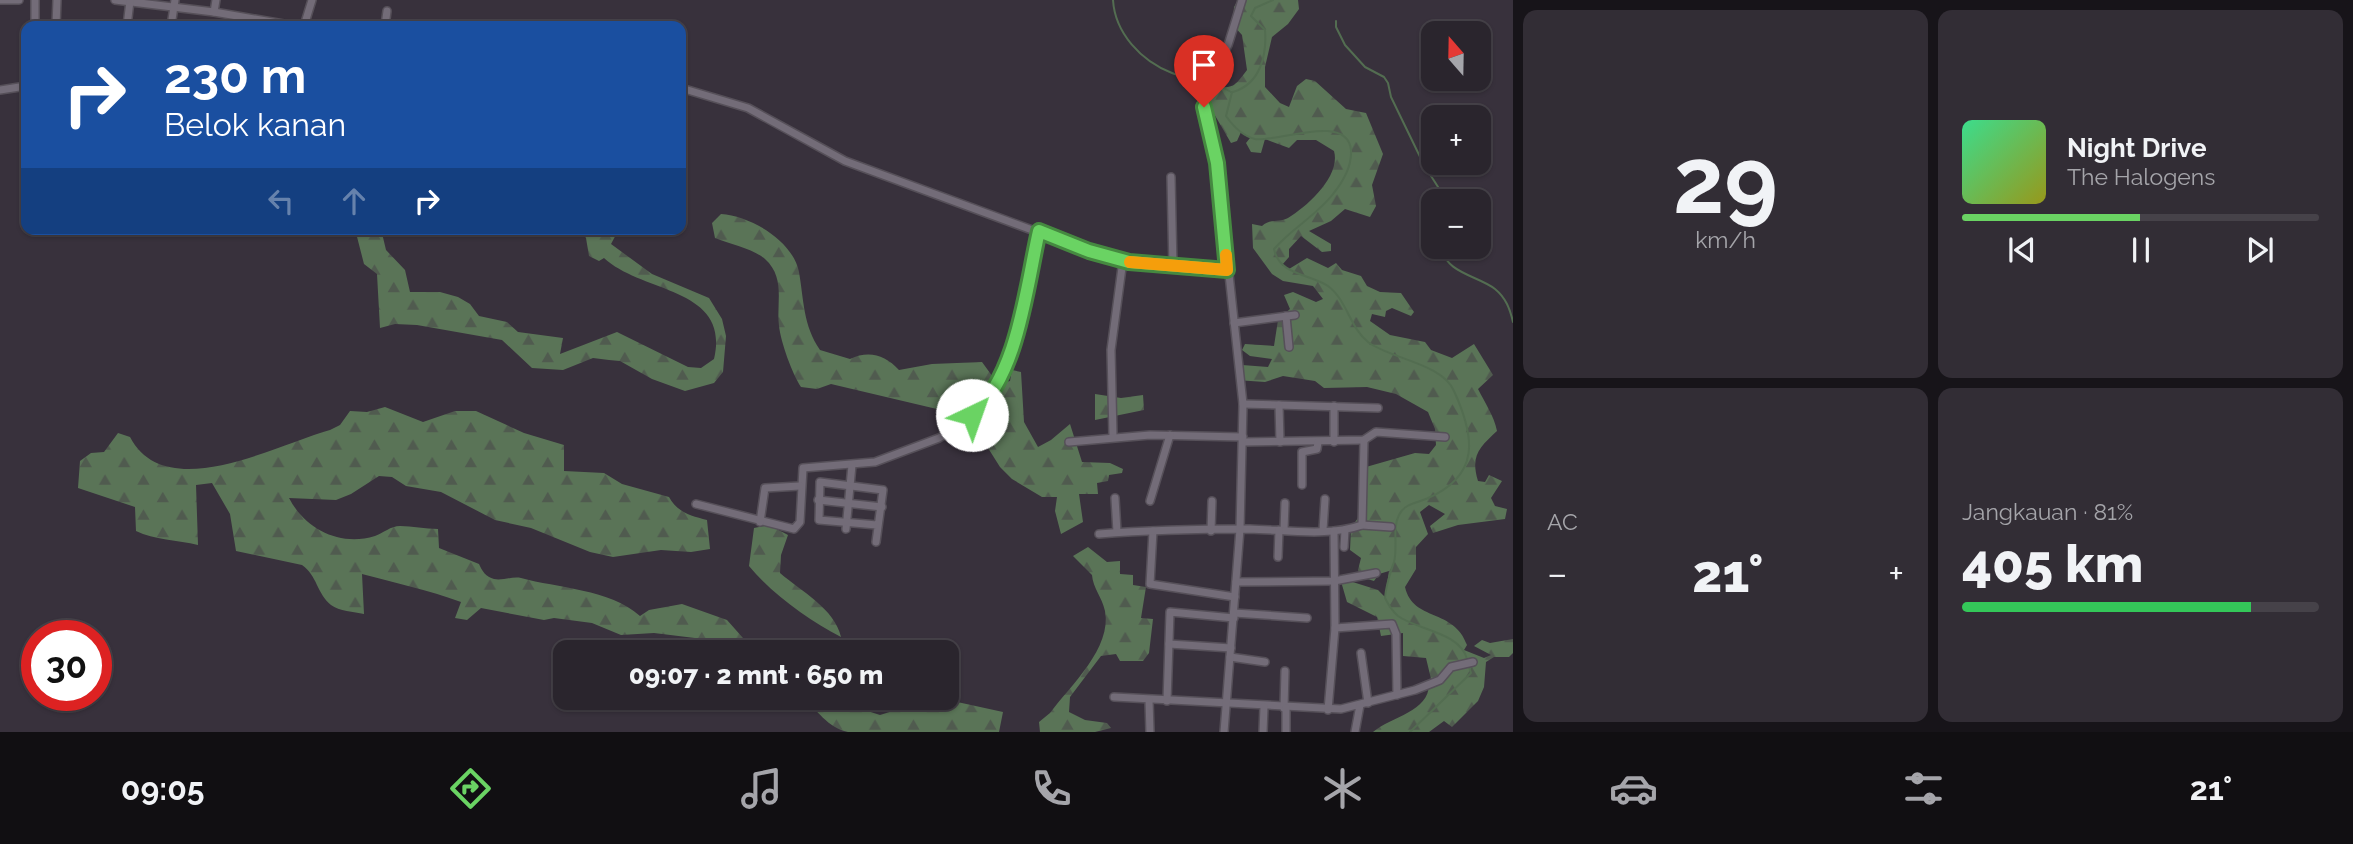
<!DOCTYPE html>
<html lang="id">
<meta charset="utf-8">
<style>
:root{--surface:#2a252d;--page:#322d35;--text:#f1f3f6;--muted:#a5a5aa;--line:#464249;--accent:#6ad363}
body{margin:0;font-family:Raleway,sans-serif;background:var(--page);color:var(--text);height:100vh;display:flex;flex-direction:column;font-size:26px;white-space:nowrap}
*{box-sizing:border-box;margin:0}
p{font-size:23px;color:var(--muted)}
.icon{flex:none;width:38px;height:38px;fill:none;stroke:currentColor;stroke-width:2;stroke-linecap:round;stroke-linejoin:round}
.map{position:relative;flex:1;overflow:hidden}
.sheet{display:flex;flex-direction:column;gap:10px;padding:10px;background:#171419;width:840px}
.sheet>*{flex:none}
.guide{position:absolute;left:21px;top:21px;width:665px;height:214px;border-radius:14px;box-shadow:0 2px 5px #0004,0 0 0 2px var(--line);background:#1a4fa0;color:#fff;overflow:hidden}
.needle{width:46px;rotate:340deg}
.fabs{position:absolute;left:1421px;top:21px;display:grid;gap:14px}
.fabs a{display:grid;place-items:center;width:70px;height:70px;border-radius:14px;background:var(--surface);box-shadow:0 2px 5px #0004,0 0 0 2px var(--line);font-size:35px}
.speed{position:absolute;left:21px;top:620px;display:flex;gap:14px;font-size:35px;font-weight:700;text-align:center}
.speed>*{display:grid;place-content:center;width:91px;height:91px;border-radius:50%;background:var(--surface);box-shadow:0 2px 5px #0004,0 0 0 2px var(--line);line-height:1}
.speed .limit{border:10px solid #d22;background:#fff;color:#111}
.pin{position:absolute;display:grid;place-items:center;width:60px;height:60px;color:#fff;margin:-72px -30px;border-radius:50% 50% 50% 0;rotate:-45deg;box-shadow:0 0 7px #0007}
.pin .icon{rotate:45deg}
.me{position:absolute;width:77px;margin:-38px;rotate:42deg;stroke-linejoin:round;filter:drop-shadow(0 0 5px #0008)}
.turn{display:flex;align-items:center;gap:24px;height:147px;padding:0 28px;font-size:32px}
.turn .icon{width:91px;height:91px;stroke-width:2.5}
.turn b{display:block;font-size:49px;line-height:60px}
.lanes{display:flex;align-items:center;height:66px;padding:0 28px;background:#0003;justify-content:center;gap:35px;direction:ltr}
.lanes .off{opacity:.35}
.big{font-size:52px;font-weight:800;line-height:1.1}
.sheet .card{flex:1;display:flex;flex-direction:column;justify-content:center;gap:10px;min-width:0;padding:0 24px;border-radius:14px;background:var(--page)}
.sheet .dial{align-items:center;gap:0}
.dial b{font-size:91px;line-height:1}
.song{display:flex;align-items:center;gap:21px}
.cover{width:84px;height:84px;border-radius:10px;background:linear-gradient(135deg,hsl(150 70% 55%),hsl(60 70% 35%))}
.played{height:7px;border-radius:4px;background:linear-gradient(90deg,var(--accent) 50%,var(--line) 50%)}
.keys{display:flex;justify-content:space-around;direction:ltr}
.heat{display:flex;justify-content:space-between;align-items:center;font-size:38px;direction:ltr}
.charge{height:10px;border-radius:5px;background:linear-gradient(90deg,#34c759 81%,var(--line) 0)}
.sheet .tiles{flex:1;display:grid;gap:10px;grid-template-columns:repeat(2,1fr)}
.trip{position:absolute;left:553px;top:640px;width:406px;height:70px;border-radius:14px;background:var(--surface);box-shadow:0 2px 5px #0004,0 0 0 2px var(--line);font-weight:800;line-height:70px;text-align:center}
.dock{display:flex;height:112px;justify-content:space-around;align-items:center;background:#110f12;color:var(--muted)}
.dock .icon{width:49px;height:49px}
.dock .on{color:var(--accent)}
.dock b{font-size:32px;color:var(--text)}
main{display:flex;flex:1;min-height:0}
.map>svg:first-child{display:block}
</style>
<main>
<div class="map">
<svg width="1513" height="732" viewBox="0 0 1513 732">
<defs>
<pattern id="forest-firs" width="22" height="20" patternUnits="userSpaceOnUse" patternTransform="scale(1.75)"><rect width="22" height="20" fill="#5a7457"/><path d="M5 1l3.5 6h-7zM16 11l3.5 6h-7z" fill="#505b4f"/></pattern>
</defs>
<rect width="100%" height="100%" fill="#38313c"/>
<!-- forest -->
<g fill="url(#forest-firs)">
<path d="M1238,0H1298L1299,9L1288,24L1272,37L1265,67V87L1280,103L1289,107L1297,86L1306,79L1315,81L1346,109L1366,113L1383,154L1372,185L1376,206L1370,217L1345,209L1331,221L1309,231L1331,244V251L1322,252L1301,236L1289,249V257L1282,265L1289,269L1307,258L1328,268L1336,263L1342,270L1361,276L1367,286L1380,292L1401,293L1414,312L1411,316L1392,308L1386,311L1385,317L1372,314L1370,321L1390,335L1425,342L1431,350L1452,358L1474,344L1493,375L1478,389C1485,403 1494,416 1497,431C1480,447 1470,455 1478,481L1485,482L1489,475L1502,481L1491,498L1495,506L1507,509L1505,519L1458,525L1433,533L1430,526L1445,514L1429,505L1420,512L1428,534L1416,547V569L1405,587C1413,622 1454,608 1467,645L1464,650L1484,658L1491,655L1474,646L1482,640L1490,643L1513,639V653L1509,657H1494L1486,662L1484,687L1478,701L1452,727L1444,721L1429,732H1373C1392,716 1429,712 1429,684L1432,683L1426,658L1403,656V633L1381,636L1377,617L1347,602L1340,578L1378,590L1385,597L1389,571L1379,574L1374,581L1361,577L1358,570L1361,558L1350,550L1351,528L1360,515L1366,467L1415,453L1429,454L1436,445L1435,429L1428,412L1396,394L1367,387L1324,388L1315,381L1283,376L1265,382L1236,380V373L1242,365L1268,367L1272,359L1250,356L1242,350L1245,344L1274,346L1278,320L1290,309L1284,295L1293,292L1316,302L1323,299L1313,286L1283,281L1272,274L1253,248L1252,224L1262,226C1270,218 1279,223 1288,218C1308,206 1341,176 1334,151L1316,140H1297L1289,148L1265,139L1261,153L1251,152L1246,143L1250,138L1241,132L1237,141L1231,143L1206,100L1213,88C1235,87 1233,88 1247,70L1242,35L1233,25L1234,7Z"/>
<path d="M721,214C751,216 793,241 799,272C804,301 803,325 820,350L850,359C869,350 885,355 899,370L932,364L982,362L998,384L1010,381L1012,370L1021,372L1024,422L1038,447L1051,440L1070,424L1082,462L1110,463L1123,469L1122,473L1109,475L1108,481L1097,483L1098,494H1079L1083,522L1061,534L1055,511L1057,497H1042L1012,479L1000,467L976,429L958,414L831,384L817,389L801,387C792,373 781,343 779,326C776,303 786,278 765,259C754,249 730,244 715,238L712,223Z"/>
<path d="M355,229H381L386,250L405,270L410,292H440L458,297L470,304L479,316L507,322L518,332L563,338L560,354L617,332L688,367L701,368L714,359C731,287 643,294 604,258L599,261L589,256L586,238L580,229H619L611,244L652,274L709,298L722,319L726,336L723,372L714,383L685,391L652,379L620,361L609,360L593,358L563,370L532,368L502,340L417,325L395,324L380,328L377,274L364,264Z"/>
<path d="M1095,394L1121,398L1143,395L1144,410L1095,420Z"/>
<path d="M385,407L423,422L455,411H476L524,433L564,445V471L604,473L622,484L669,497C677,512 691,516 707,520L710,549L691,552L661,550L613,557L590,552L531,528L495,520L441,492L406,486L392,477L379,476L351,494L336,500L289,498C305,529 340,547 375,536C383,533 391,526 400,526C412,526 425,529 438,529L439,548L479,564C482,571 486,577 494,579C502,581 513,576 521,578C557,588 610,589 640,616L649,610L682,604L727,620L743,638L765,653H732L703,639L654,633L621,635L592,623L554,618L544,620L481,608L467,620L455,618L461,602C428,590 396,583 362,574L364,614C354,612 339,611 331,605C317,594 317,575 302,565L236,551L230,514L212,483L196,485L198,545C178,540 154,540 136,531L135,507L78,488L80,461L91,453L104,452L118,433L130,437C166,506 278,444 330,430L340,425L350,411L367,412Z"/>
<path d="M769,525L788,535L781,555L780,573C801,591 835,609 841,637C809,620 773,595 749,566L754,528Z"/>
<path d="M1088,547L1107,562L1120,561V574L1133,575V585L1146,587L1141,618L1153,619L1149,653L1143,661H1120L1116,654L1101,656L1070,697L1069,712L1085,720L1107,723L1111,728L1095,732H1040L1039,722L1050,713C1071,685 1112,648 1105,611C1102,597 1093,588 1092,575L1073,556Z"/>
<path d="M801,698H827L880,715L896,710L911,698H939L1003,712L999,732H848C827,728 818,709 801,698Z"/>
</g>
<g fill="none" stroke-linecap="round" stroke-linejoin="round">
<!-- stream -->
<g stroke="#536d51" stroke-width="2">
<path d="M1113,0C1115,33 1141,61 1172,73C1184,78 1197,78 1209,81"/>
<path d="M1336,21V27L1345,45L1365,67L1384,77L1388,83L1391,97L1424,165L1447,201"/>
<path d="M1215,83L1231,92"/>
<path d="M1232,92L1226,116C1233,126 1242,136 1255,139C1276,143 1347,112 1351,150C1352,166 1342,183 1333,194C1316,216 1292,228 1274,249C1279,275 1310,274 1328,286C1347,300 1350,328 1368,342C1390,359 1442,363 1454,391C1475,437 1481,476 1426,499C1416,503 1404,504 1399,515C1392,528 1398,548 1394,562C1390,574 1386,584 1385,598C1388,604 1392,611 1398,616C1417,630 1460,632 1467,659"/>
<path d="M1233,92C1260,84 1267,56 1265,30L1251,16L1255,8L1273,0"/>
<path d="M1442,247C1444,273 1479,276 1495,289C1506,298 1510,309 1513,322"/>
<path d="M1410,732L1471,673L1468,664"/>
</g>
<!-- minor casing -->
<g stroke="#565059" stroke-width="10">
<g id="minor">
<path d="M0,0H19"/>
<path d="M115,0L214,12L295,26"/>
<path d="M214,12L216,0"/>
<path d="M35,26V0"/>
<path d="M56,26L57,0"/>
<path d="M127,26L130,1"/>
<path d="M171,26L175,0"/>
<path d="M304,26L312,0"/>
<path d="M385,26L387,11"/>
<path d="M681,88L748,108L845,161L1089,251L1155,266L1227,270"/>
<path d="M0,90L26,86"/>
<path d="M1171,177L1173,268"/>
<path d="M1286,316L1289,347"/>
<path d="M1234,323L1295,315"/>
<path d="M1243,404L1378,408"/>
<path d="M1279,405L1280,442"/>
<path d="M1334,406V442"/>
<path d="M1113,437L1111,350L1123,260"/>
<path d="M1069,442L1150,435L1243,437"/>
<path d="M1243,442L1364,440L1376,432L1445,437"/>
<path d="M1302,485V452L1317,449L1318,442"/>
<path d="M1115,498L1117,532"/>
<path d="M818,500L882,507"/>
<path d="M1150,501L1170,435"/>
<path d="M696,504L794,529L800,522L803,468L875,462L939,438L960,426L985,403L995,390L1010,353L1039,231"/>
<path d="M760,522L765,488L800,486"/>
<path d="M1362,525L1391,527"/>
<path d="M846,529L852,465"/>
<path d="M1284,530L1285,503"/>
<path d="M1323,530L1325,499"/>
<path d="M1153,531L1150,584L1235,597"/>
<path d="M1211,531L1212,501"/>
<path d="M1099,534C1149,530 1200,529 1250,529C1286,530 1328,537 1362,525L1364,440"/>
<path d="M876,542L883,490L820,482L819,520L877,525"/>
<path d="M1344,547L1345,530"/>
<path d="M1278,557L1279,530"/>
<path d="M1236,582L1334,581L1376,573"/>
<path d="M1234,613L1307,618"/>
<path d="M1335,628L1392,624L1396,634L1397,695"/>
<path d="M1169,644L1231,648"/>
<path d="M1361,653L1368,703"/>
<path d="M1230,657L1265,662"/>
<path d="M1114,697L1341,709L1415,690L1440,680L1451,667L1473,662"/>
<path d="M1149,700L1150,732"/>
<path d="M1167,701L1170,612L1234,618"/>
<path d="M1284,708L1285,671"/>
<path d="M1286,708V732"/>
<path d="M1328,710L1335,628L1334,531"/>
<path d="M1224,732L1240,529L1243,404L1217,163L1204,107L1205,94L1228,45L1242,0"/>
<path d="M1263,732L1264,707"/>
<path d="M1355,732L1360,705"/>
</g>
</g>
<!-- minor -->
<use href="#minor" stroke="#736c78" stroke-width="7"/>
</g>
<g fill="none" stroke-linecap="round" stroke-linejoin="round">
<!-- route casing -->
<g stroke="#458940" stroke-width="18">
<path id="route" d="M972,415C1018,376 1026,288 1039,231L1089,251L1129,262L1227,270L1217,163L1204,107"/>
</g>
<!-- route -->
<use href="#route" stroke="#6ad363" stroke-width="12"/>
<!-- slow -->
<path stroke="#f59e0b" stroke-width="12" d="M1130,262L1227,270L1226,255"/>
</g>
</svg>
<div class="fabs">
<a><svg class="needle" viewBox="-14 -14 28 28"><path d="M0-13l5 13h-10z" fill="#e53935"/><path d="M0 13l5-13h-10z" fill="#a5a5aa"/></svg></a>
<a>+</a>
<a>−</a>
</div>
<div class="speed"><div class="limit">30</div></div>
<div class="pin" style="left:1204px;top:107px;background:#d93025"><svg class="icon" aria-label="arrive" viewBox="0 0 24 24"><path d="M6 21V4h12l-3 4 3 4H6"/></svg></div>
<svg class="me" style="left:972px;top:415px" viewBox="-20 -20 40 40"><circle r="19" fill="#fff"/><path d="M0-13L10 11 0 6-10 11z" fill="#6ad363"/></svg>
<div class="trip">09:07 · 2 mnt · 650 m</div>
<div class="guide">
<div class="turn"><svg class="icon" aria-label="right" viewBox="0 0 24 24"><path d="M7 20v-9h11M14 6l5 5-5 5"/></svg><div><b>230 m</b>Belok kanan</div></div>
<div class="lanes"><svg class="icon off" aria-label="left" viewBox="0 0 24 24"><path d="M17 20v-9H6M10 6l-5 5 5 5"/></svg><svg class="icon off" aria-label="ahead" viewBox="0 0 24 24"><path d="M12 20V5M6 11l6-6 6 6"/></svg><svg class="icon" aria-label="right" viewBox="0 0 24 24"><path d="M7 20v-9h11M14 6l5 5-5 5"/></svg></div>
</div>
</div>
<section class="sheet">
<div class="tiles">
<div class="card dial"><b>29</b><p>km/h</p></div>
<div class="card">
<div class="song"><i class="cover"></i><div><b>Night Drive</b><p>The Halogens</p></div></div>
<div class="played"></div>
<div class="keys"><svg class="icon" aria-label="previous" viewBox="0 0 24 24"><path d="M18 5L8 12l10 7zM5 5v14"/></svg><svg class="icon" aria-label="pause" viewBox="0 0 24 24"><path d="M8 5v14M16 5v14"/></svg><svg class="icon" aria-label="next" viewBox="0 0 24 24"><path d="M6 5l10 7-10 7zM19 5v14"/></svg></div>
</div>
<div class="card"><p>AC</p>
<div class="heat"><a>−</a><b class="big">21°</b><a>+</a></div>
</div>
<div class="card"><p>Jangkauan · 81%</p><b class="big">405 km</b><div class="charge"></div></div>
</div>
</section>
</main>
<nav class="dock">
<b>09:05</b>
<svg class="icon on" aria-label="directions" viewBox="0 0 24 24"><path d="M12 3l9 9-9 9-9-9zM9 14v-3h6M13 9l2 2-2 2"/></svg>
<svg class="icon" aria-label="music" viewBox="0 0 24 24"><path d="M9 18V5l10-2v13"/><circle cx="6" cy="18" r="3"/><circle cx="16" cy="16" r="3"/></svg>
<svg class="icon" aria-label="phone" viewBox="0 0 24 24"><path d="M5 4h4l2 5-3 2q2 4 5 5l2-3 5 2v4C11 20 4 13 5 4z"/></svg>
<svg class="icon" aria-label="climate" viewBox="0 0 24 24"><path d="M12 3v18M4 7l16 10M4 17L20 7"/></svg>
<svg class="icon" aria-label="car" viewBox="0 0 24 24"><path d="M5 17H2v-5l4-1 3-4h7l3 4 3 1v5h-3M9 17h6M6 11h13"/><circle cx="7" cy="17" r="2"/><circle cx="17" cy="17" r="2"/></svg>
<svg class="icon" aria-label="filters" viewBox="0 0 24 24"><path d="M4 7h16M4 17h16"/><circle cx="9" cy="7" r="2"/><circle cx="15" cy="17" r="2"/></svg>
<b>21°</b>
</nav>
